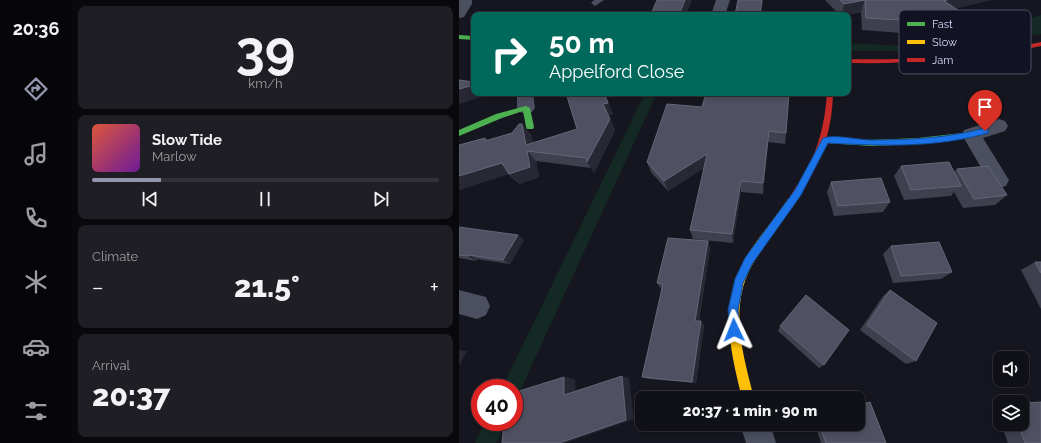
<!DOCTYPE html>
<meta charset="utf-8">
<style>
:root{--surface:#101017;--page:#1e1e24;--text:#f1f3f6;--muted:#9c9da1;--line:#303036;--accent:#9396ae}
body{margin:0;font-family:Raleway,sans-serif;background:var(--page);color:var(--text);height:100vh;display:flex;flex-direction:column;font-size:15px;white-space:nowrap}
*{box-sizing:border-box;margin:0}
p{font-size:13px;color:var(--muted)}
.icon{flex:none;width:22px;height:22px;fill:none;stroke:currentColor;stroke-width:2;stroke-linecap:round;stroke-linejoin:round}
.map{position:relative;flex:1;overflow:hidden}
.side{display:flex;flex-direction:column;gap:6px;padding:6px;background:#09090d;width:387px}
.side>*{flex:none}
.guide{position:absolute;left:12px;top:12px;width:380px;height:84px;border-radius:8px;box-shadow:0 2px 6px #0003,0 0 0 1px var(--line);background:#00695c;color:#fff;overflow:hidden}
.buttons{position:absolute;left:534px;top:351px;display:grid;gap:8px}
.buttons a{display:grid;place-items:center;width:36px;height:36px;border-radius:8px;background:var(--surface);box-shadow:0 2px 6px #0003,0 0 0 1px var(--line);font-size:20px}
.speed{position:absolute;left:12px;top:379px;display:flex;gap:8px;font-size:20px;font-weight:700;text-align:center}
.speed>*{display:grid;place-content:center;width:52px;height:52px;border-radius:50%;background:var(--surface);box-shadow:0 2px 6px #0003,0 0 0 1px var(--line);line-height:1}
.speed .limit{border:6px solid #d22;background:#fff;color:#111}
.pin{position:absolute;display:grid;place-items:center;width:34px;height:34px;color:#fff;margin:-41px -17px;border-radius:50% 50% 50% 0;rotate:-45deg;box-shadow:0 0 4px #0007}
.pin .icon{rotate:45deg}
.me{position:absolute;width:44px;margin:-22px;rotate:358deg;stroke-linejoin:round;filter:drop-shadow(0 0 3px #0008)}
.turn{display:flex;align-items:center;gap:14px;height:84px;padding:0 12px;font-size:18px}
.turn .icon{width:52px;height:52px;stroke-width:2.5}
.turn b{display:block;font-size:28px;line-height:34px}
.big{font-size:30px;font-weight:800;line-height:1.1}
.side .widget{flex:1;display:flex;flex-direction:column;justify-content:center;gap:6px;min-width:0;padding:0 14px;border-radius:8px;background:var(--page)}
.side .dial{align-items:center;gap:0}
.dial b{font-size:52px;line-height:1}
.song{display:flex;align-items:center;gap:12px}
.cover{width:48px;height:48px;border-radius:6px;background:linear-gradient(135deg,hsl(10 70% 55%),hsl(280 70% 35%))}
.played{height:4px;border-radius:2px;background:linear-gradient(90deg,var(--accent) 20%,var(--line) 20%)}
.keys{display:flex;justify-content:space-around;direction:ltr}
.heat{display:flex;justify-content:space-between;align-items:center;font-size:22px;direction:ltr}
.trip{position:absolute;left:176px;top:391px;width:230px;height:40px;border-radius:8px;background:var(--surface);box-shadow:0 2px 6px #0003,0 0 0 1px var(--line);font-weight:800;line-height:40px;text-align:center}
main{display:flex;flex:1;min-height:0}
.menu{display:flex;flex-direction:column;width:72px;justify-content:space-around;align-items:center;background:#060609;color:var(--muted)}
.menu .icon{width:28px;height:28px}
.menu .active{color:var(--accent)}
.menu b{font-size:18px;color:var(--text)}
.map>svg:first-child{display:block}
</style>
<main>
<nav class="menu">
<b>20:36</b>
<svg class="icon active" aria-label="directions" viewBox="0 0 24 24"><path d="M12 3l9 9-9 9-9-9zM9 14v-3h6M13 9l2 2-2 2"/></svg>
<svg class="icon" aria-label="music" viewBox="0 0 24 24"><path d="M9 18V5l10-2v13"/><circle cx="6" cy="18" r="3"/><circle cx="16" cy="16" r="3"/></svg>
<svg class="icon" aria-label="phone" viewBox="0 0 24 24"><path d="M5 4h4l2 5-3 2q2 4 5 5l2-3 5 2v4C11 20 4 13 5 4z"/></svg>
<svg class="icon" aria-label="climate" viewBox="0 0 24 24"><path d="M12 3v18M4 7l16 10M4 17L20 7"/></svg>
<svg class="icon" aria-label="car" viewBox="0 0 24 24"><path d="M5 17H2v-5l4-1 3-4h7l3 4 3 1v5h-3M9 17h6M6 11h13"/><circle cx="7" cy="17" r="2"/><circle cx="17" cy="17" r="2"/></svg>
<svg class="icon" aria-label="filters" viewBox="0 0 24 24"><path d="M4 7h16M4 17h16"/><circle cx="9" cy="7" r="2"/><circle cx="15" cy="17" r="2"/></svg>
</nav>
<section class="side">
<div class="widget dial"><b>39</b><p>km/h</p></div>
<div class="widget">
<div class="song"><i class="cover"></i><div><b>Slow Tide</b><p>Marlow</p></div></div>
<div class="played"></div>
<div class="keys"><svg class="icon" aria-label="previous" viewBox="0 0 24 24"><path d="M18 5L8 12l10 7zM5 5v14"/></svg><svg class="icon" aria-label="pause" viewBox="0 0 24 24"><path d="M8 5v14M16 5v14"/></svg><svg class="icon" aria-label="next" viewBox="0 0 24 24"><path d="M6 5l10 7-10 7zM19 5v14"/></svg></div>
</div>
<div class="widget"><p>Climate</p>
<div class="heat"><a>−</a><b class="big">21.5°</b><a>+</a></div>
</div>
<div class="widget"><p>Arrival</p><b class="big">20:37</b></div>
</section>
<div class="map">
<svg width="582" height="443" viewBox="0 0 582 443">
<rect width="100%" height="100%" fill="#15161f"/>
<!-- green -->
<g fill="#142924">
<path d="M582,15V34L525,45L476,51L473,47Z"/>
<path d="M389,43L444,46L446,51H389Z"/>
<path d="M186,93H198L55,404V388H43Z"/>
<path d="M26,422H47L37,443H16Z"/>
</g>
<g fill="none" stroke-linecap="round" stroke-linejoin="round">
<!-- lane -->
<path fill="#4b4f5f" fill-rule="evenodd" d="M135,0H145L136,6L132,3Z"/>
<!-- street -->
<g fill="#4b4f5f" fill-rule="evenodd">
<path d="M0,0H13V4L5,17L0,18Z"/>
<path d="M257,0H271L266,15H252Z"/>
<path d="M58,93H74L76,108L73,112L67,114L61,112L58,108Z"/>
<path d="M540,119L546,121L549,126L546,131L524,138L550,180L547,186L540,188L533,186L503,135L505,130Z"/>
<path d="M0,290L27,297L31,306L27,315L18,319L0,314Z"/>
<path d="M281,424H311L317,443H287Z"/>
</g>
<!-- fast -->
<g fill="#4caf50" fill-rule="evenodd">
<path d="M0,35L15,36V40L0,39Z"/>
<path d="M67,106L71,108L75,127L74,129H68L67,127L64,111L43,118L0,136V130L37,114Z"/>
<path d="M512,132L516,135L515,137L459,144L412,146L367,143L363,140L367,137L412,140L459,138Z"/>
</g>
<!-- slow -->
<path fill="#ffc107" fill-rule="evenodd" d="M332,198L335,199L336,202L335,205C321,225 304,245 292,267C270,309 284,355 295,398H283C270,345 259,300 291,251C303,233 317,217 329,199Z"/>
<!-- jam -->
<g fill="#c62828" fill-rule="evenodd">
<path d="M582,42V46C518,60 454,64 389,63V59C454,60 518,57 582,42Z"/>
<path d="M368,93H374C373,137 359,168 335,205H329L328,202C333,192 340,183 346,173C360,148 366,122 368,93Z"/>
</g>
</g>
<!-- wall -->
<g fill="#3e404e">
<path d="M366,0H532L497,8L499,10L493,22L456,34L403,30L402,12L389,15H381Z"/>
<path d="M192,14L227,15H192Z"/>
<path d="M107,93L154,114L149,115L156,130L135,173L132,168L77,161L80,177L60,184L49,174L0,190V145L26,138L29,140L53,133L63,124L72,135L74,143L118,129Z"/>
<path d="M243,107L327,133L326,144L309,142L304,194L282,192L274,243L234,239L231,230L245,168L209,191L192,172L188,162Z"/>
<path d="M442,166L495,172L498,169L548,195L536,205L504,208L495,192L492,196L445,200L435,176Z"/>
<path d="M372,182L431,202L424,212L375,216L368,192Z"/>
<path d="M0,227L65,240L51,264L18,259L17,261L0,258Z"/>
<path d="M249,241L251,249L240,321H242L245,326L237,383L190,379L183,377L203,290L198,283Z"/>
<path d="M432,246L493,272L482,279L434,283L424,254Z"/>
<path d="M576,262H582V309L562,270Z"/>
<path d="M431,290L457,361L447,364L401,330L424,296Z"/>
<path d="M321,326L365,365L360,368L319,331Z"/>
<path d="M411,402L427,443H362L356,424H399V404L404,403Z"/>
<path d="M582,402V443H549L542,424H563V403Z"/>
<path d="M535,404H541V420Z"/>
</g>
<!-- shaded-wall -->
<g fill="#272833">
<path d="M226,0H233L227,15H220Z"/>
<path d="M303,0H304L302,15H301Z"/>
<path d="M406,0L402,12L389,15H383L385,4Z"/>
<path d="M488,0H532L479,13L485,1Z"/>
<path d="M499,10L493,22L456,34L461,21Z"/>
<path d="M15,85V93H32L33,94L0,104V89Z"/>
<path d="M145,93H146L154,114L149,115L144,104Z"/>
<path d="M151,119L156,130L135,173L128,162Z"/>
<path d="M63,124L72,135L75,152L67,145Z"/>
<path d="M310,131L309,142L304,194V183Z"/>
<path d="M68,151L77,161L80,177L60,184L50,174Z"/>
<path d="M248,154L250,165L209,191L205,181Z"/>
<path d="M43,163L53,173L0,190V176Z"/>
<path d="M282,181V192L274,243L273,234Z"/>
<path d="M59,235L65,240L51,264L44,260Z"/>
<path d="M249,241L251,249L239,326L236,321Z"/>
<path d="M10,255L18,259L17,261L9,256Z"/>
<path d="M242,321L245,326L237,383L233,382Z"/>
<path d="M0,350L8,351L0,366Z"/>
<path d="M163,376L170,378L175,419L106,443H100Z"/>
<path d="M105,377L116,379L117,396L105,395Z"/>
</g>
<!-- building -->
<g fill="#4f5061" stroke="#646679">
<path d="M198,0H226L220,15L192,14Z"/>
<path d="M279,0H303L301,15H276Z"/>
<path d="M381,0H488L485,1L499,10L461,21L407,18L406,0L385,4Z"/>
<path d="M0,80L15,82V85L0,89Z"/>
<path d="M107,93H145L149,103L144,104L151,119L128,162L127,158L68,151L71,167L50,174L43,163L0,176V145L26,138V141L53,133L60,124H63L67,145L118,129Z"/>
<path d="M247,93H330L327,133L310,131L304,183L282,181L273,234L231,230L248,154L205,181L188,162L208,104L243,107Z"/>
<path d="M490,162L502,186L452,190L442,166Z"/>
<path d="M529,166L548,195L515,199L498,169Z"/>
<path d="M422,178L431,202L379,206L372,182Z"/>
<path d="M0,227L59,235L44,260L10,255L9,256L0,255Z"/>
<path d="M209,238L249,241L236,321H242L233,382L183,377L204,284L198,283Z"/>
<path d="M480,242L493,272L442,276L432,246Z"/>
<path d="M576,262H582V273Z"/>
<path d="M431,290L478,323L457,361L408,325Z"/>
<path d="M347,295L390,330L365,365L321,326Z"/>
<path d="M163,376L167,420L100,443H43L45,422H55V410L57,392L105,377V395Z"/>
<path d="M411,402L427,443H367L360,424H399V406Z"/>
<path d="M582,402V443H566L559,424H563V403Z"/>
</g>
<!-- route -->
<path fill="#1a73e8" stroke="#114b97" d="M526,128L530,131L529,133C477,148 422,146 369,143L342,195L293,264L284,283L279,310L280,330L279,334L275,335L271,334L269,310L276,279L286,258L336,190L364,138C378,134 398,140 413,140C450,140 490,138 526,128Z"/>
<!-- legend -->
<rect x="440" y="10" width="132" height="64" rx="6" fill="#111223" stroke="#4c4e64" stroke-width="1"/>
<rect x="448" y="22" width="18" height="4" fill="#4caf50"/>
<rect x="448" y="40" width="18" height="4" fill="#ffc107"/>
<rect x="448" y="58" width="18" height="4" fill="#c62828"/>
<g font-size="11" fill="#d7dbfb">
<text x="473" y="28">Fast</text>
<text x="473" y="46">Slow</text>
<text x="473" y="64">Jam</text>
</g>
</svg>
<div class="buttons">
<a><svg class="icon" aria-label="sound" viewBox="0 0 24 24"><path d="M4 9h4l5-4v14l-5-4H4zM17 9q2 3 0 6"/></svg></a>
<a><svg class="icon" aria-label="layers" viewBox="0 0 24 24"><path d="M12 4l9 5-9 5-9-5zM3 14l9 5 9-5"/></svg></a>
</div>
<div class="speed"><div class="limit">40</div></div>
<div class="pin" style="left:526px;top:131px;background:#d93025"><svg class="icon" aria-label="arrive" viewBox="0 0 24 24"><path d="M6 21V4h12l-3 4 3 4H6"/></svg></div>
<svg class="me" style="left:275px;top:330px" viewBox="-20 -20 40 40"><path d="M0-17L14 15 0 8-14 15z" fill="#1a73e8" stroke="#fff" stroke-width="4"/></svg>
<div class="trip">20:37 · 1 min · 90 m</div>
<div class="guide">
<div class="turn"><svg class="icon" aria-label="right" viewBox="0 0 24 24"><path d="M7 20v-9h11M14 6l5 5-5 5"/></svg><div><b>50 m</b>Appelford Close</div></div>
</div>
</div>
</main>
